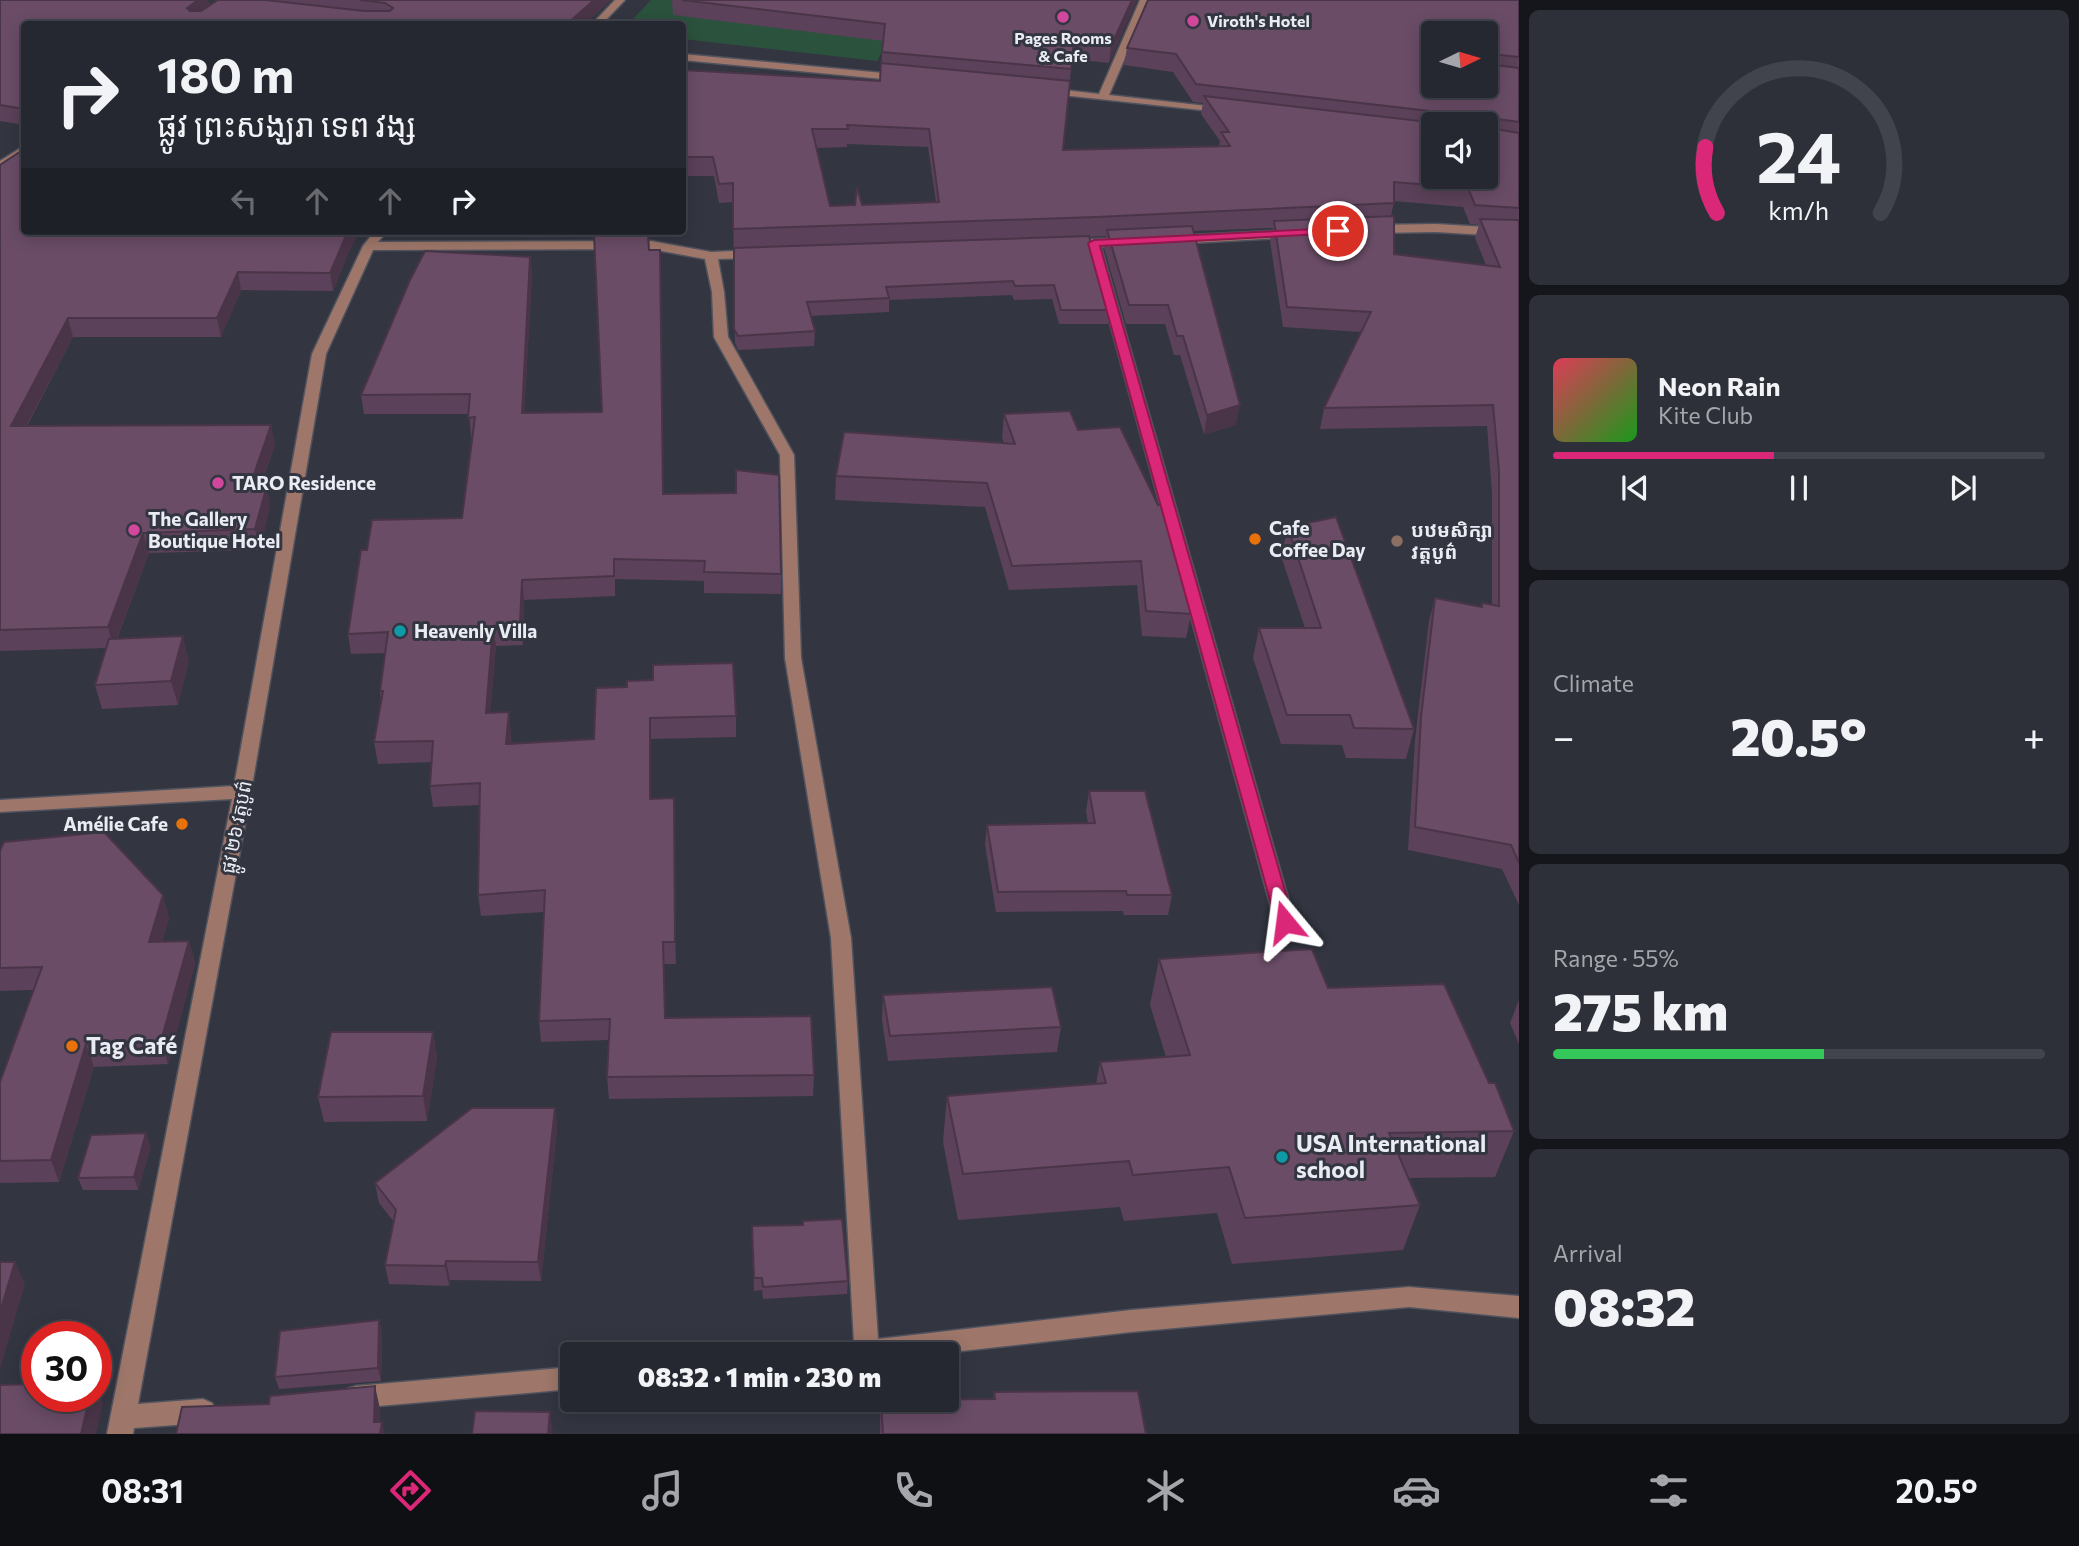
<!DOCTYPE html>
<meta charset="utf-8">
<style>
:root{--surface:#262831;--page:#2e3039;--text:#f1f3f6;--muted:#a4a6ab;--line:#42444d;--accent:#db2777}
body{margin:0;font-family:Commissioner,"Noto Sans Khmer",sans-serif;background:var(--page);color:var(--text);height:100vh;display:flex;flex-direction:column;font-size:26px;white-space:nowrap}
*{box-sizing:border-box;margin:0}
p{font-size:23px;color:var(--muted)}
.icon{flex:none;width:38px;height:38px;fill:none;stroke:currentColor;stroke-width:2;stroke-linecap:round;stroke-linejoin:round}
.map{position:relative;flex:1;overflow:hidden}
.side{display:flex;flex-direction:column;gap:10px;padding:10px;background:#15161b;width:560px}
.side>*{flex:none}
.top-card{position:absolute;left:21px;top:21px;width:665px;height:214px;border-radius:7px;box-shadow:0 4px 18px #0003,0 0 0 2px var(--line);background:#262831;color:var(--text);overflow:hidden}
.needle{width:46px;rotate:85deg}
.controls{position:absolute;left:1421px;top:21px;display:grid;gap:14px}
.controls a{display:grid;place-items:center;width:77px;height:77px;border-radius:7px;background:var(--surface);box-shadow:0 4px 18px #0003,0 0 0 2px var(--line);font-size:35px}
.speed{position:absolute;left:21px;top:1321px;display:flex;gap:14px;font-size:35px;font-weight:700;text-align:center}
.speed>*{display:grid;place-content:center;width:91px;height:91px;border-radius:50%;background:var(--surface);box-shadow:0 4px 18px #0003,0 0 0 2px var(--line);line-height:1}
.speed .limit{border:10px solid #d22;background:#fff;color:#111}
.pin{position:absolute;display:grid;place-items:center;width:60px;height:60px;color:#fff;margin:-30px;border:4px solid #fff;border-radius:50%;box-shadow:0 2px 7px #0007}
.me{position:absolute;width:77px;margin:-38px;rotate:344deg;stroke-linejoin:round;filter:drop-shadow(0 0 5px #0008)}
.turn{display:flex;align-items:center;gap:24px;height:147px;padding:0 21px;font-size:32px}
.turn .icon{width:91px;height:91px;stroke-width:2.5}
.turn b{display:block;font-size:49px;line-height:60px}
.lanes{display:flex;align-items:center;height:66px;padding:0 21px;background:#0003;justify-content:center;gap:35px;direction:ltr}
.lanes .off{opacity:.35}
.big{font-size:52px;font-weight:800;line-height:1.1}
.side .card{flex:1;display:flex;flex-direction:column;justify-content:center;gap:10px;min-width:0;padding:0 24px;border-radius:10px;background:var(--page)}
.side .dial{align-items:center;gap:0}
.dial svg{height:182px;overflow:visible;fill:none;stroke:var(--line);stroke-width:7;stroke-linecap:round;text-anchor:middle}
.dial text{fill:var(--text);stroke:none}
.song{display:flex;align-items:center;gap:21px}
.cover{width:84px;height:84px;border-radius:10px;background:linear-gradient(135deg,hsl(350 70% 55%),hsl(120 70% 35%))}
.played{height:7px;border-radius:4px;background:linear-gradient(90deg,var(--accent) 45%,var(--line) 45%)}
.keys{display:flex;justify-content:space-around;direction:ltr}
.heat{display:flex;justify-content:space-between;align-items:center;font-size:38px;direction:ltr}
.charge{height:10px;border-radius:5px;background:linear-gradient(90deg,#34c759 55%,var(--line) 0)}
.trip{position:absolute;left:560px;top:1342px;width:399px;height:70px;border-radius:7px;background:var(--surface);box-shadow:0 4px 18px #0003,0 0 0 2px var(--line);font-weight:800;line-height:70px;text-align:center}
.tab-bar{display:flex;height:112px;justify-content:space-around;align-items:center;background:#0f1014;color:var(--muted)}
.tab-bar .icon{width:49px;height:49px}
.tab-bar .active{color:var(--accent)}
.tab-bar b{font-size:32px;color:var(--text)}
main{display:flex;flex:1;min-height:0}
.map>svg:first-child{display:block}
</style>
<main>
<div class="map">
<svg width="1519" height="1434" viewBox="0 0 1519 1434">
<rect width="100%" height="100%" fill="#333641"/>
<!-- green -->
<path fill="#2b523d" d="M651,0H958L897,25L877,61L683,39L682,24H628Z"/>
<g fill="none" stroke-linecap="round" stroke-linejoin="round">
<!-- minor casing -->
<g stroke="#50535e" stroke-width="3">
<g id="minor">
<path d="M615,0H625L602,24H592Z"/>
<path d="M1140,0H1150L1109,95L1225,108L1229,109V113L1043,93L1042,91L1047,88L1099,94Z"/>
<path d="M682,54L904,75L909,78L904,81L682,60Z"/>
<path d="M24,146V154L0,169V161Z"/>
<path d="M1436,224L1519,229V237L1436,232L1372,233L1366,229L1372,225Z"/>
<path d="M1295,230L1299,231V237L1172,244L1166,240L1172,236Z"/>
<path d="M375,231H387L378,242L651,241L711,252L756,250L762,254L756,258L718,259L724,292L728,337L794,455L801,658L851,938L878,1339L1131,1310L1409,1287L1519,1296V1318L1409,1307L1131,1332L935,1354H832L835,1346L854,1342L831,938L785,658L780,455L714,337L712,292L705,259L651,249L373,250L326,354L251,792L138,1404L203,1399L212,1403L216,1411L212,1419L203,1423L134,1428L133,1434H107L232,799L0,812V800L234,786L312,354L363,246Z"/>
<path d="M1127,238L1133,242L1131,245L1101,247L1295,922L1292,927H1278L1275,922L1089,247L1068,248L1062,244L1068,240Z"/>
<path d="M572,1367V1389L356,1408L347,1405L344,1397L347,1389L356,1386Z"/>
</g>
</g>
<!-- minor -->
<use href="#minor" fill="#9e776a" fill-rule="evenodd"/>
</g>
<!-- wall -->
<g fill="#5b4159" fill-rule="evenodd">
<path d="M0,0H208L209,6L218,0H611L585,24H24V125L0,121Z"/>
<path d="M672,0H1137L1109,63L1072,59L1063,150L1219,146L1220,141L1201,114L1203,103L1193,102L1173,72L1124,65L1127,48L1519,0V905L1502,869L1408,850L1415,740L1429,621L1435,598L1481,607L1482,603L1492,605V493L1487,426L1320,429L1324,408L1362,332L1283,327L1270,241L1273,228L1193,231L1236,425L1204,434L1180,355H1174L1165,324H1126L1104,248L1106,236L1089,237L1109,310L1108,324H1059L1052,299L1014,300L1012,295L889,300V312L810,316L815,331L814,346L738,350L735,343L733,202L719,203L714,176H682V70L880,81L883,41L673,15ZM847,144L928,147L936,202L830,206L816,148L847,147ZM1394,201L1463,207L1470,224L1479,225L1475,238L1486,265L1394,254L1391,216Z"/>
<path d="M0,165L347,256L333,291L241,290L221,337H73L27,426L275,444L261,486L270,505L260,550L149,553L117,639L189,660L178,705L102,709L95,685L107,648L0,651Z"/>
<path d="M594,231H646L664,494L781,574V594L704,593V581L615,579V596L524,600L523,645L496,646L490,712L511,733V743L594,739L596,688L736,716V737L651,739V799L674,798L676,964H664L665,1018L814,1075L813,1096L609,1099L607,1077L609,1040L541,1042L539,1021L544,912L481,916L478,895L480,805L433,807L430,786L432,762L378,764L374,742L381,703L380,691L385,653L351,654L348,634L367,550L462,518L472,437H471L469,414H364L361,395L530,257L532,275L524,413L602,412Z"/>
<path d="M1004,414L1078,430L1191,614L1186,638L1142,636L1137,585L1009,590L985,507L835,500L836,476L1004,444L1002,437Z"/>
<path d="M1288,527L1414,729L1406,759L1346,758L1342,745L1281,744L1253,658L1259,628H1305L1281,556Z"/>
<path d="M1089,791L1172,895L1168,915H1124L1123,911L996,912L985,845L987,825L1088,823L1086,811Z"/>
<path d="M0,851L163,895L169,918L162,942L189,941L195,963L168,1064L94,1067L59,1182L0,1183V1082L33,990L0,991Z"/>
<path d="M1159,959L1328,988L1489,1083L1514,1131L1495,1177L1408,1178L1420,1205L1403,1250L1232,1264L1217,1213L1124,1221L1120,1207L958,1220L943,1142L947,1096L1096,1084L1100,1062L1166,1057L1150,1005Z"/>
<path d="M883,995L1061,1027L1057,1052L888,1061L882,1020Z"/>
<path d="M1519,1000V1044L1510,1023Z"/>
<path d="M433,1032L437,1057L427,1121L324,1122L318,1097Z"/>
<path d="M555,1108L557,1128L541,1281L450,1280L449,1286L389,1284L385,1265L394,1222L379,1203L375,1183Z"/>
<path d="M151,1146L138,1190H83L78,1178Z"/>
<path d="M752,1226L848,1281L847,1294L763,1299L762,1290L754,1291Z"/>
<path d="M379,1320L382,1333L381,1381L279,1389L275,1377Z"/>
<path d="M994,1392L1146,1434H880V1419L881,1400L993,1399Z"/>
</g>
<!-- shaded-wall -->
<g fill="#4a3548">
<path d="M198,0H208L209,9L190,24L187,8Z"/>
<path d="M594,0H611L585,24H567Z"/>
<path d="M1132,0H1137L1109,63L1111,46Z"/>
<path d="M348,231H360L347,256L333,291L330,273Z"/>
<path d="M530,257L532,275L523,432L522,413Z"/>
<path d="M238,272L241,290L221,337L217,318Z"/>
<path d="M68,318L73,337L16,445L11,426Z"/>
<path d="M1240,405L1236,425L1204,434L1207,415Z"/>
<path d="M271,425L275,444L254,506L250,486Z"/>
<path d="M267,485L270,505L260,550L255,529Z"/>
<path d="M143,533L149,553L113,648L108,627Z"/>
<path d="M522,580L524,600L523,645L520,624Z"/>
<path d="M493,626L496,646L488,734L486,713Z"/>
<path d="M183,636L189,660L178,705L171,681Z"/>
<path d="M509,712L511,733L509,765L506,744Z"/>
<path d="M650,718L651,739V820L650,799Z"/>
<path d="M674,798L675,819L676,964L675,942Z"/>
<path d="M163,895L169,918L156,965L149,942Z"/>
<path d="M189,941L195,963L168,1064L161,1041Z"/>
<path d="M433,1032L437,1057L427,1121L423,1096Z"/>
<path d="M86,1044L94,1067L59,1182L51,1160Z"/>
<path d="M555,1108L557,1128L541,1281L538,1262Z"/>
<path d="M146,1133L151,1146L138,1190L134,1177Z"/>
<path d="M446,1261L450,1280L449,1286L445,1266Z"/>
<path d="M15,1262L25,1285L0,1368V1312Z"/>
<path d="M379,1320L382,1333L381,1381L378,1368Z"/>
<path d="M375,1386L380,1409V1434L374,1422Z"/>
<path d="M96,1387L103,1403L96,1434H81L90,1396H96Z"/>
<path d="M550,1412L553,1434H548Z"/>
<path d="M382,1422L385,1434H380Z"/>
</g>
<!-- building -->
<g fill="#6a4c67" stroke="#4a3548" stroke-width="2" fill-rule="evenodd">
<path d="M0,0H198L187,8L190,11H201L218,0H266L364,11H390L393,8L385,3L360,0H594L567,24H24V109L0,105Z"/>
<path d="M682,0H1132L1111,46L1074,41L1071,69L882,52L885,24Z"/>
<path d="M1148,0H1519V57L1491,54L1488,57V64L1519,68V122L1491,118L1488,121L1489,128L1519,133V208L1475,205L1468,188L1394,182V203L1096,217L733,229V183L719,184L713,157H682V70L880,81L881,63L1070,81L1063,150L1230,146L1221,132H1229L1204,96L1437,123L1440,121L1438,112L1196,84L1176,54L1127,48ZM1433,33H1486V86H1433ZM1433,124H1486V177H1433ZM847,125L929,129L939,202L862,205L857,187L855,205L830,206L812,129H848Z"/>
<path d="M24,149V231H348L330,273L238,272L217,318H68L11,426L271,425L250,486L267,485L255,529L143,533L108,627L0,630V165Z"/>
<path d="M1394,216V254L1500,267L1480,219L1519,220V863L1511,845L1415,827L1421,717L1435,598L1482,607V603L1499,606V471L1493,405L1324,408L1371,312L1287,307L1274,221Z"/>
<path d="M1192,226L1240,405L1207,415L1183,336H1177L1168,305H1129L1107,230Z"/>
<path d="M594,234H648L649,250H660L663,494L736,493V470L779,475L781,574L704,572L705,561L614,559V576L522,580L520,624L493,626L486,713L509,712L506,744L594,739L596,688L627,687V681L653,680V665L733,663L736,716L650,718V799L674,798L675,942H663L665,1018L811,1016L814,1075L607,1077L610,1019L539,1021L545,890L478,895L480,783L430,786L433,741L374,742L383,691H380L388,632L348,634L361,550H367L372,520L462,518L475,417L468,418L470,394L361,395L410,280L425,251L530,257L522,413L602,412Z"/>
<path d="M1089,236L1109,310H1061L1054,285L1015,286L1013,281L886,287L889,298L807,302L815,331L738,336L734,329V248Z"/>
<path d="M1070,411L1078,430L1120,427L1158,505H1166L1173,522L1185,565L1191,614L1146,611L1141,561L1012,566L987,483L836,476L844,432L1015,444L1004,414Z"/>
<path d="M1336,517L1414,729L1354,728L1350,715H1287L1259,628H1321L1288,527Z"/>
<path d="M183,636L171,681L95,685L109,639Z"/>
<path d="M1089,791H1145L1172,895H1127L1126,891L998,892L987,825L1095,823Z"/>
<path d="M104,832L163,895L149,942L189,941L161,1041L86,1044L51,1160L0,1161V1082L42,967L0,968V851L4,842Z"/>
<path d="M1312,949L1328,988L1444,984L1489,1083H1495L1514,1131L1389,1133L1420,1205L1245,1218L1229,1167L1133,1175L1129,1161L963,1174L947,1096L1106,1083L1100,1062L1190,1055L1159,959Z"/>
<path d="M1052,987L1061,1027L890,1036L883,995Z"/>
<path d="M331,1032H433L423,1096L318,1097Z"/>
<path d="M472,1108H555L538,1262L446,1261L445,1266L385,1265L396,1210L375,1183Z"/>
<path d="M146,1133L134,1177L78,1178L91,1135Z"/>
<path d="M842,1219L848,1281L763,1287L762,1278H754L752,1226L803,1225V1221Z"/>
<path d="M0,1262H15L0,1312Z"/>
<path d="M379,1320L378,1368L275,1377L280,1331Z"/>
<path d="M37,1384V1396H90L81,1434H0V1385Z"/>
<path d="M375,1386L374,1422H382L380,1434H176L182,1407L269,1404L270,1396Z"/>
<path d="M1138,1391L1146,1434H883L881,1400L995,1399L994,1392Z"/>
<path d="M475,1411L550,1412L548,1434H472Z"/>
</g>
<!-- route -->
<path fill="#db2777" stroke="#8e194d" stroke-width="2" d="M1338,228L1343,231L1342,233L1100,246L1294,922L1291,927H1278L1276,922L1088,243L1094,240Z"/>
<!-- markers -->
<g fill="#d1479c" stroke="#333641" stroke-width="2.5">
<circle cx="1063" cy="17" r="7"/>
<circle cx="1193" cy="21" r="7"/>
<circle cx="218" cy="483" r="7"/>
<circle cx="134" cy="530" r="7"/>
</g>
<g fill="#e8710a" stroke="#333641" stroke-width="2.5">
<circle cx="1255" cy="539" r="7"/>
<circle cx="182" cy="824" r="7"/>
<circle cx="72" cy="1046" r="7"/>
</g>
<circle fill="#8d6e63" stroke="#333641" stroke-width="2.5" cx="1397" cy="541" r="7"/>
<g fill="#0f9aa8" stroke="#333641" stroke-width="2.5">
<circle cx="400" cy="631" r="7"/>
<circle cx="1282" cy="1157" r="7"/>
</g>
<g text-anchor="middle" stroke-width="6" stroke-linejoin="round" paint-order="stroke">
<!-- far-poi labels -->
<g font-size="16" font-weight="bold" fill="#eaecf4" stroke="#333641" text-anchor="start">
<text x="1207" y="27">Viroth's Hotel</text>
<text x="1063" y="44" text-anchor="middle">Pages Rooms<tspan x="1063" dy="18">&amp; Cafe</tspan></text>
</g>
<!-- poi labels -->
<g font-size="19" font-weight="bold" fill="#eaecf4" stroke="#333641" text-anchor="start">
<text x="232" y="490">TARO Residence</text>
<text x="148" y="526">The Gallery<tspan x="148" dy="22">Boutique Hotel</tspan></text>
<text x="1269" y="535">Cafe<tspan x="1269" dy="22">Coffee Day</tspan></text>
<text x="1411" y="537">បឋមសិក្សា<tspan x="1411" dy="22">វត្តបូព៌</tspan></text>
<text x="414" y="638">Heavenly Villa</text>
<text x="168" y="831" text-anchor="end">Amélie Cafe</text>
</g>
<!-- street labels -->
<g font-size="19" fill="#eaecf4" stroke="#333641">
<text transform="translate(236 827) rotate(-79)" y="7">ផ្លូវ ២៦ វត្តបូព៌</text>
</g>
<!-- near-poi labels -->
<g font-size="23" font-weight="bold" fill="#eaecf4" stroke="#333641" text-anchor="start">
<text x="86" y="1054">Tag Café</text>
<text x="1296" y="1152">USA International<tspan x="1296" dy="26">school</tspan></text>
</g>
</g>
</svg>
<div class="controls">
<a><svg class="needle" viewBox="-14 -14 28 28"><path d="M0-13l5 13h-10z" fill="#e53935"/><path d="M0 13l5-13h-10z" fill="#a4a6ab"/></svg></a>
<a><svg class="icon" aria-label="sound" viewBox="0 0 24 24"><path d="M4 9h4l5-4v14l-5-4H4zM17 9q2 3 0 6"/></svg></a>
</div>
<div class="speed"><div class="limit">30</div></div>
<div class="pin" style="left:1338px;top:231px;background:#d93025"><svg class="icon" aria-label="arrive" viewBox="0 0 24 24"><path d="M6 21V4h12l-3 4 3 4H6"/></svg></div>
<svg class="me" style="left:1285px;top:922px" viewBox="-20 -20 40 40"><path d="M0-17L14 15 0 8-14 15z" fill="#db2777" stroke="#fff" stroke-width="4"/></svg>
<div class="trip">08:32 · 1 min · 230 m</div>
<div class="top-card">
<div class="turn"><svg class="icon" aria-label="right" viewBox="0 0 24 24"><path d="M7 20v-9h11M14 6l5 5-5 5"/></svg><div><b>180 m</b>ផ្លូវ ព្រះសង្ឃរា ទេព វង្ស</div></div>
<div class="lanes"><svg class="icon off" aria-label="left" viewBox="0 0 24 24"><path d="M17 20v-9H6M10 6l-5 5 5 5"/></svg><svg class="icon off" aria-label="ahead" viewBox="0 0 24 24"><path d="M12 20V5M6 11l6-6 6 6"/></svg><svg class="icon off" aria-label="ahead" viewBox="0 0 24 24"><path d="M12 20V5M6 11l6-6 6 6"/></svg><svg class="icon" aria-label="right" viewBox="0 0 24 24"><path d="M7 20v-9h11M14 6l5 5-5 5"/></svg></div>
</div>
</div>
<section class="side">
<div class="card dial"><svg viewBox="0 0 100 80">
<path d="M14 69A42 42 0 1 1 86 69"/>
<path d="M14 69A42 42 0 0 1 9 40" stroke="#db2777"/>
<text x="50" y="56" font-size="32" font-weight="700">24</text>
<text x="50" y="72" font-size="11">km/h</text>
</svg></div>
<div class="card">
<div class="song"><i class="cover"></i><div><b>Neon Rain</b><p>Kite Club</p></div></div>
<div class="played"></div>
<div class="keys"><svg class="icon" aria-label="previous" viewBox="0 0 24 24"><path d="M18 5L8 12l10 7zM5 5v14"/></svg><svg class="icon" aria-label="pause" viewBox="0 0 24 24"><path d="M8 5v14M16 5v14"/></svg><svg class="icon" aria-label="next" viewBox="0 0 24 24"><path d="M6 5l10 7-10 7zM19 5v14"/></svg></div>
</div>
<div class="card"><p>Climate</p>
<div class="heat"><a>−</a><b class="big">20.5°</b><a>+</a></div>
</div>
<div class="card"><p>Range · 55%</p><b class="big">275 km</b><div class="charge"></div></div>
<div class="card"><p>Arrival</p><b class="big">08:32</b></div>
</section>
</main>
<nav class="tab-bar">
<b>08:31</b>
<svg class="icon active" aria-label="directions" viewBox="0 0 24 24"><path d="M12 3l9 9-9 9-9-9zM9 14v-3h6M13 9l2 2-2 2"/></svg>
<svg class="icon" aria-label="music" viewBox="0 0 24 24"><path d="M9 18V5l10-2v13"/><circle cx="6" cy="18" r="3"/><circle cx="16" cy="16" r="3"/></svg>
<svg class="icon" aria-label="phone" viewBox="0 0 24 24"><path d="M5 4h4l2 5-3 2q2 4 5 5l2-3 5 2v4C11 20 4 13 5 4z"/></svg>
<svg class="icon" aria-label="climate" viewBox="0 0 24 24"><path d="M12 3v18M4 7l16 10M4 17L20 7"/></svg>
<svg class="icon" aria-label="car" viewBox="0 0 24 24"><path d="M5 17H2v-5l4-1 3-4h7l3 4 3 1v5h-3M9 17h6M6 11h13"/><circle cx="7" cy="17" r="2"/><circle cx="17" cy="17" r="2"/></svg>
<svg class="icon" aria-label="filters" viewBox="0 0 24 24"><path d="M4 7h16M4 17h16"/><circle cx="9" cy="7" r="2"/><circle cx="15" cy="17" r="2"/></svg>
<b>20.5°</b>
</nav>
